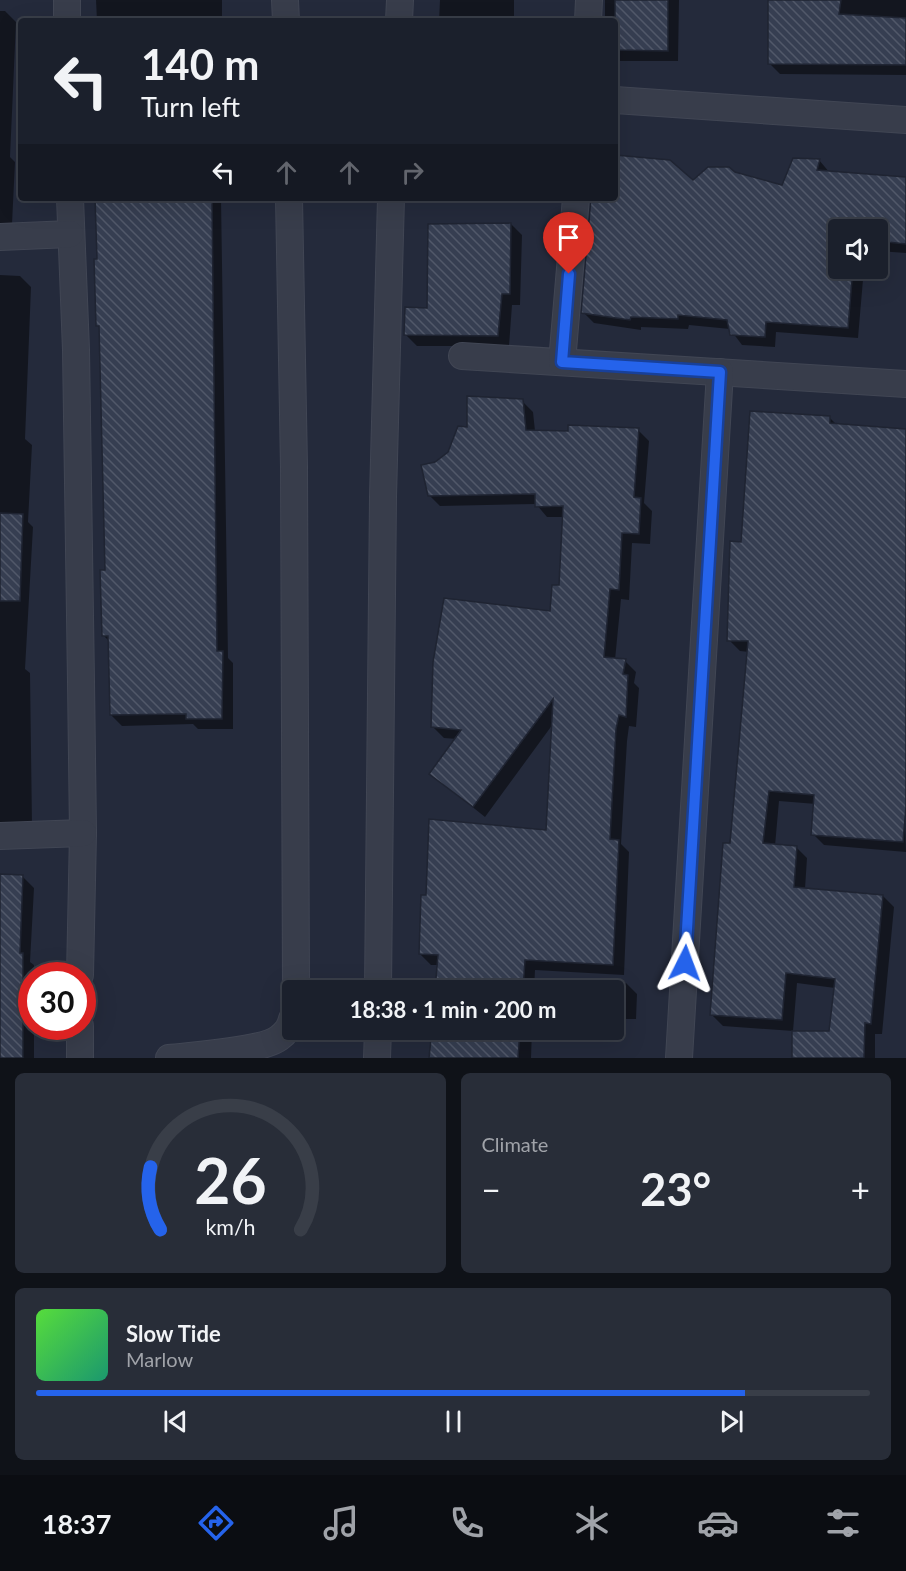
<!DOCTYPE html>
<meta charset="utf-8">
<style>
:root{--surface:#1b202c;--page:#282d38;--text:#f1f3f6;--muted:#a0a3a9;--line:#393e48;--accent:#2563eb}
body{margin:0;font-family:Lato,sans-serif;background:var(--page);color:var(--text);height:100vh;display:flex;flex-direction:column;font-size:22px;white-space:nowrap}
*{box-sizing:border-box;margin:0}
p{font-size:20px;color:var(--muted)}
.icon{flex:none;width:33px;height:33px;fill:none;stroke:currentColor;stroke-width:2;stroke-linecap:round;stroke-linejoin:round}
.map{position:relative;height:1058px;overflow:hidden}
.panel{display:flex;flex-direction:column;gap:15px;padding:15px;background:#0f1218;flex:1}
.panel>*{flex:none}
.top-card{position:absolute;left:18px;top:18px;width:600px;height:183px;border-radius:6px;box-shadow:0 6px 24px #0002,0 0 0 2px var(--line);background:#1b202c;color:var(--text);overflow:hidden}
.buttons{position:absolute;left:828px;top:219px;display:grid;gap:12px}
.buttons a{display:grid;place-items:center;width:60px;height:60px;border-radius:6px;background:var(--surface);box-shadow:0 6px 24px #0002,0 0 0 2px var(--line);font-size:30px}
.speed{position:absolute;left:18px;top:962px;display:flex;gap:12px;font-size:30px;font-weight:700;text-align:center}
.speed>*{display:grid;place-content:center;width:78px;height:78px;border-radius:50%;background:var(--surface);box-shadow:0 6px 24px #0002,0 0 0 2px var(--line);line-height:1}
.speed .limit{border:9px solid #d22;background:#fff;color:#111}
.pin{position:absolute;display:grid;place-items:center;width:51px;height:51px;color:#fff;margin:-62px -26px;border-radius:50% 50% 50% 0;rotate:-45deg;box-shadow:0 0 6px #0007}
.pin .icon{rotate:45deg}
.me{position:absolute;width:66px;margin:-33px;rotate:3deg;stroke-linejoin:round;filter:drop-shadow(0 0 4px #0008)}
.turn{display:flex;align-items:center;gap:21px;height:126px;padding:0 24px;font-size:27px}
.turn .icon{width:78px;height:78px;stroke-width:2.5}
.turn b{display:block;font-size:42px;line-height:51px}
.lanes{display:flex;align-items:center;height:57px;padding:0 24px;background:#0003;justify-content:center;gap:30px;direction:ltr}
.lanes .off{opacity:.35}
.big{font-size:45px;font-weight:700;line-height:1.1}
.panel .tile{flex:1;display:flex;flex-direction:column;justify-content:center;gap:9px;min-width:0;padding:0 21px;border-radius:9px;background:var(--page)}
.panel .dial{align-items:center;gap:0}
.dial svg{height:156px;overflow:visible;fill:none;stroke:var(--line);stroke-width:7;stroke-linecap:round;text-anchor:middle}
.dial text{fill:var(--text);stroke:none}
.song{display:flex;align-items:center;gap:18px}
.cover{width:72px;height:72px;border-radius:9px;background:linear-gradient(135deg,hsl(110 70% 55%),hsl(160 70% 35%))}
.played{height:6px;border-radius:3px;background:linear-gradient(90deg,var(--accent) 85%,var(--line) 85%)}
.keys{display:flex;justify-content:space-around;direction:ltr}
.heat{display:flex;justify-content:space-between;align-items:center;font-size:33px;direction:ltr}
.panel .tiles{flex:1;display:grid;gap:15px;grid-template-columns:1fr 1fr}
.tile:last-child{grid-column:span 2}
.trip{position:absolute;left:282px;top:980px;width:342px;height:60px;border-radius:6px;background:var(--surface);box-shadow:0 6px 24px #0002,0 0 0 2px var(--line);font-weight:700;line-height:60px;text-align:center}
.tab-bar{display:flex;height:96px;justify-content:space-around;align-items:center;background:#0b0d12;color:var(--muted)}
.tab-bar .icon{width:42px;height:42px}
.tab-bar .on{color:var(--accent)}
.tab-bar b{font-size:27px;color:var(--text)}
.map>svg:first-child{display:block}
</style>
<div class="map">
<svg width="906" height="1058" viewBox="0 0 906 1058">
<defs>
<pattern id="building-back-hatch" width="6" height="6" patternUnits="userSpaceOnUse" patternTransform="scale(1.5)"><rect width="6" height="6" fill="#363e51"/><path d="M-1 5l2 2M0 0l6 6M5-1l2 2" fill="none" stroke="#515869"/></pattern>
</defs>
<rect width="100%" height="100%" fill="#242a3b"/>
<!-- shadow -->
<g fill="#0007">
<path d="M96,0H222V21H97Z"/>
<path d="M440,0H514V21H439Z"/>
<path d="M605,0H679L678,61H615V21H605Z"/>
<path d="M770,0H906V75L780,74L769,63Z"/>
<path d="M0,11H5L16,22L10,157L15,162L12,224L0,223Z"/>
<path d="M615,157L693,182L734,173L783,187L819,160L830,173L906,179V253L878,251V230H838V268H864L858,338L776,332L775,347L742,345L730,329L689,325L688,329L641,327V330L594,323L583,312L593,198H615Z"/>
<path d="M98,198H221L228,658L233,663V729H198L193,724L122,726L111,715L110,642L104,636L107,571L101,328L98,325Z"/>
<path d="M511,224L522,235L520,305H512L509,346H417L406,335Z"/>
<path d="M0,275L20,276L31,287L25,439L32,445L28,522L33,527L25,669L30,673L32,825L0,826Z"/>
<path d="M522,401L533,412L535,431L570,433L638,430L649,441L644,503L652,511L650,544L632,543L629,600L621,599L615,660L625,661L636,672L634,683L639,688L636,727L629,726L627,741L621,844L629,852L624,975L535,970L534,990H437L439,965H431L420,954L428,897L547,831L553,724L485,817L431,774L457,739L444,738L433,727L552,613L560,587L564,517H547L536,504L440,506L429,495L436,463L449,452L468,428Z"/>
<path d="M830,418L837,425L906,430V786L816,804L779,801L775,846L796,847L807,858L805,889L883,896L894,907L882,1034H875V1058H794L830,1033L835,988L797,983L793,1031L723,1026L712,1015L749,652L740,651L729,640L742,543Z"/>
<path d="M905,815L906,852L824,845L813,834Z"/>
<path d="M0,876L23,877L34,888L30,962L34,965L32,1026H34V1058H0Z"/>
<path d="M597,983H626L637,994L636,1019H614V990H597Z"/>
<path d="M433,1029H532L531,1058H430Z"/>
</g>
<!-- building -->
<g fill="url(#building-back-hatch)" stroke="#1f2432" stroke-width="1.5">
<path d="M615,0H668V51L615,50Z"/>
<path d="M768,0H841L839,14L906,18V65L768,64Z"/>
<path d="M615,155L670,160L693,180L708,167H729L735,172L782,185L793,158L820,159L817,170L906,177V244L878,241V230H838V268H853L848,328L766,322L765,337L730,335L727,320L678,315V319L631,317L630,320L581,313L591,198H615Z"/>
<path d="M95,198H212L217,651H223L222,719H186V714L110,715L108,636H102L100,570H105L99,326H96L94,259H97Z"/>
<path d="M511,223L510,294H502L498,336L404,335L405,307L427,308L428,224Z"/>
<path d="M467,396L523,399L526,430L568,431V425L639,428L634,497L641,498L639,534L622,533L619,590L610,589L604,657L626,659L623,674L628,675L626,717L619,715L616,729L610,839L619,840L613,965L525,960L523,990H435L438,955L419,954L421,895H426L429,819L546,830L553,699L473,807L429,774L461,730L431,727L433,662L444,598L550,611L552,585H559L563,506L535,507V494L428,496L421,465L435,462L448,452L458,426L467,427Z"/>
<path d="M750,411L830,416V423L906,429V807L903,842L811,835L814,795L769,791L763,843L797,846L794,887L883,895L871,1024L865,1023L864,1058H792V1031H829L835,979L786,973L782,1020L710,1015L723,843H730L748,641H727L730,541L741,542Z"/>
<path d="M0,513L23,514L20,601H0Z"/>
<path d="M0,874L23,875L20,953H23V1058H0Z"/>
<path d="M432,1029H520L518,1058H429Z"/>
</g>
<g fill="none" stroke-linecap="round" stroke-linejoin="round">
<!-- street casing -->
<g stroke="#414654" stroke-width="28">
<g id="street">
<path d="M67,0V21"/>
<path d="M285,0L286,21"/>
<path d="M399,21L400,0"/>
<path d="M588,21L589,0"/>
<path d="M615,100L906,120"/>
<path d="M70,198L76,350L81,682L83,833L80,975"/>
<path d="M289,198L294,467L296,990"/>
<path d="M0,237L70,234"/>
<path d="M462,356L906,384"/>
<path d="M562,362L576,198"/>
<path d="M0,836L83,833"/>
<path d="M378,990L383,497L391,198"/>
<path d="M80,1058V1026"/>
<path d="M169,1058C193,1055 262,1051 279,1038C287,1032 290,1027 292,1019"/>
<path d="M377,1058L378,1029"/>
<path d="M679,1058L720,372"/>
</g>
</g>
<!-- street -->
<use href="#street" stroke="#383d4b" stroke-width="26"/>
</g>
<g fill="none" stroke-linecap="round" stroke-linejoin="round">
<!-- route casing -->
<g stroke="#184099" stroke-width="15">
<path id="route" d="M569,274L562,362L720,372L685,963"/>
</g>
<!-- route -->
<use href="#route" stroke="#2563eb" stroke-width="10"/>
</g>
</svg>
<div class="buttons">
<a><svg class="icon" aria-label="sound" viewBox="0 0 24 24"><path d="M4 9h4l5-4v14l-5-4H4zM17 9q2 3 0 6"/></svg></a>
</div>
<div class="speed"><div class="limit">30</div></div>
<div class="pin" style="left:569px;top:274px;background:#d93025"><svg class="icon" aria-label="arrive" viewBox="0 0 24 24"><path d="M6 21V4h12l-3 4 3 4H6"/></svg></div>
<svg class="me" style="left:685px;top:963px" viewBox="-20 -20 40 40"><path d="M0-17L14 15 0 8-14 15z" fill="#2563eb" stroke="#fff" stroke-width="4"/></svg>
<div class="trip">18:38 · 1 min · 200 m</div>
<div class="top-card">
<div class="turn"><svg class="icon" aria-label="left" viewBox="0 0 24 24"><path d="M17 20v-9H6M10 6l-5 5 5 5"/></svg><div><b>140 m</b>Turn left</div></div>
<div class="lanes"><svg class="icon" aria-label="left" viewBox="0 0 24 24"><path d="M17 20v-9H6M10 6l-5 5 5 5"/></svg><svg class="icon off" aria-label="ahead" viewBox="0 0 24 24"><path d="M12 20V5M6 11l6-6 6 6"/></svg><svg class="icon off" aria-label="ahead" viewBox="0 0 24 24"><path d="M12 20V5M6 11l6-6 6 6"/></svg><svg class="icon off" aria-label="right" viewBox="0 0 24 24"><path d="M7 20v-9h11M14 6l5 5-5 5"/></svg></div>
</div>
</div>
<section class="panel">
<div class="tiles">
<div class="tile dial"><svg viewBox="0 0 100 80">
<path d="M14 69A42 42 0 1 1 86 69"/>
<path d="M14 69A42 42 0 0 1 9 37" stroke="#2563eb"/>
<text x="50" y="56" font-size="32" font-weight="700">26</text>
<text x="50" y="72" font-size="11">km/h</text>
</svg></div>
<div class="tile"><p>Climate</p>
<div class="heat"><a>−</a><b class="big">23°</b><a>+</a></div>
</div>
<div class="tile">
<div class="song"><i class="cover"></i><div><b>Slow Tide</b><p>Marlow</p></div></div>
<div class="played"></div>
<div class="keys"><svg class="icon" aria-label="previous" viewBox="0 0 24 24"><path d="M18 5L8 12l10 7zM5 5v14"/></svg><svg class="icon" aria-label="pause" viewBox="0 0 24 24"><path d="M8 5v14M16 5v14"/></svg><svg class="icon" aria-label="next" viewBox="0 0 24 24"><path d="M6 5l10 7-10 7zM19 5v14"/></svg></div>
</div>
</div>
</section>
<nav class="tab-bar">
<b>18:37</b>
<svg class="icon on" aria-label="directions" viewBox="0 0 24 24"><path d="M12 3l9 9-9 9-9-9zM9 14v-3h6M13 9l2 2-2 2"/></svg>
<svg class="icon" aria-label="music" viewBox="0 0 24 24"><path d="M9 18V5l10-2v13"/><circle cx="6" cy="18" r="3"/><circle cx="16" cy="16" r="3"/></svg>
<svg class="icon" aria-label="phone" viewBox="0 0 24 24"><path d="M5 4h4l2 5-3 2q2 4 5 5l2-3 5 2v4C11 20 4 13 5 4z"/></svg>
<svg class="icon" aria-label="climate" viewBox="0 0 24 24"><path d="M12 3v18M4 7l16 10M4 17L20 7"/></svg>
<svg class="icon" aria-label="car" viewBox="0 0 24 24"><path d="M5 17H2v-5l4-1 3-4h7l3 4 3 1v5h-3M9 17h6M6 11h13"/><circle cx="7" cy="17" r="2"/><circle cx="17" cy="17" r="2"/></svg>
<svg class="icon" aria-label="filters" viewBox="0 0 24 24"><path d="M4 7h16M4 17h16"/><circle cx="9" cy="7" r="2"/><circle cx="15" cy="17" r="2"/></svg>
</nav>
